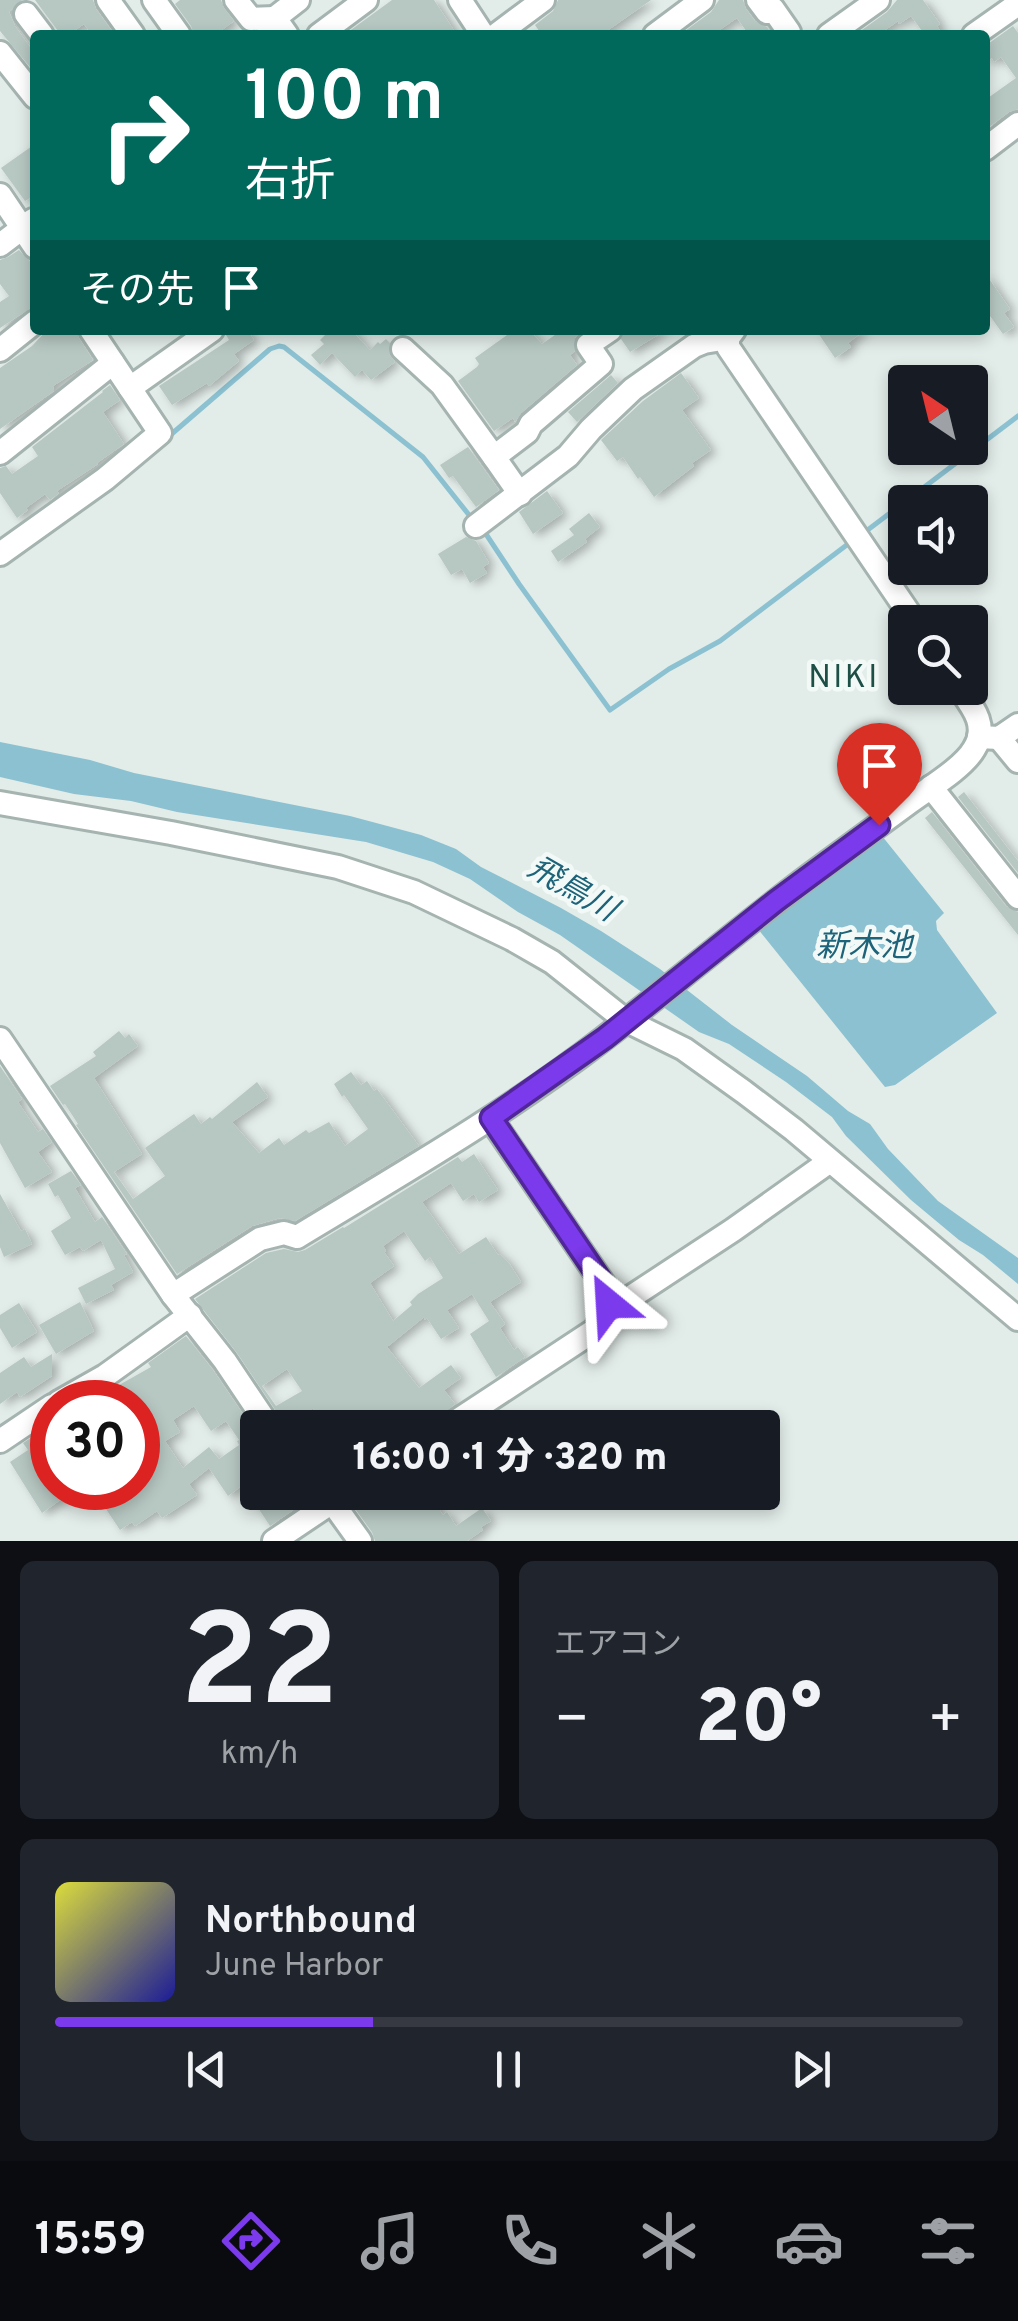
<!DOCTYPE html>
<html lang="ja">
<meta charset="utf-8">
<style>
:root{--surface:#171b24;--page:#20242c;--text:#f1f3f6;--muted:#9ea1a6;--line:#363941;--accent:#7c3aed}
body{margin:0;font-family:Overpass,"Noto Sans JP",sans-serif;background:var(--page);color:var(--text);height:100vh;display:flex;flex-direction:column;font-size:38px;white-space:nowrap}
*{box-sizing:border-box;margin:0}
p{font-size:32px;color:var(--muted)}
.icon{flex:none;width:55px;height:55px;fill:none;stroke:currentColor;stroke-width:2;stroke-linecap:round;stroke-linejoin:round}
.map{position:relative;height:1541px;overflow:hidden}
.details{display:flex;flex-direction:column;gap:20px;padding:20px;background:#0d0f14;flex:1}
.details>*{flex:none}
.guide{position:absolute;left:30px;top:30px;width:960px;height:305px;border-radius:10px;box-shadow:0 5px 15px #0003;background:#00695c;color:#fff;overflow:hidden}
.needle{width:65px;rotate:325deg}
.tools{position:absolute;left:888px;top:365px;display:grid;gap:20px}
.tools a{display:grid;place-items:center;width:100px;height:100px;border-radius:10px;background:var(--surface);box-shadow:0 5px 15px #0003;font-size:50px}
.speed{position:absolute;left:30px;top:1380px;display:flex;gap:20px;font-size:50px;font-weight:700;text-align:center}
.speed>*{display:grid;place-content:center;width:130px;height:130px;border-radius:50%;background:var(--surface);box-shadow:0 5px 15px #0003;line-height:1}
.speed .limit{border:15px solid #d22;background:#fff;color:#111}
.pin{position:absolute;display:grid;place-items:center;width:85px;height:85px;color:#fff;margin:-102px -42px;border-radius:50% 50% 50% 0;rotate:-45deg;box-shadow:0 0 10px #0007}
.pin .icon{rotate:45deg}
.me{position:absolute;width:110px;margin:-55px;rotate:333deg;stroke-linejoin:round;filter:drop-shadow(0 0 8px #0008)}
.turn{display:flex;align-items:center;gap:35px;height:210px;padding:0 50px;font-size:45px}
.turn .icon{width:130px;height:130px;stroke-width:2.5}
.turn b{display:block;font-size:70px;line-height:85px}
.then{display:flex;align-items:center;height:95px;padding:0 50px;background:#0003;gap:20px;font-size:38px}
.big{font-size:75px;font-weight:800;line-height:1.1}
.details .tile{flex:1;display:flex;flex-direction:column;justify-content:center;gap:15px;min-width:0;padding:0 35px;border-radius:15px;background:var(--page)}
.details .dial{align-items:center;gap:0}
.dial b{font-size:130px;line-height:1}
.song{display:flex;align-items:center;gap:30px}
.cover{width:120px;height:120px;border-radius:15px;background:linear-gradient(135deg,hsl(60 70% 55%),hsl(240 70% 35%))}
.played{height:10px;border-radius:5px;background:linear-gradient(90deg,var(--accent) 35%,var(--line) 35%)}
.keys{display:flex;justify-content:space-around;direction:ltr}
.heat{display:flex;justify-content:space-between;align-items:center;font-size:55px;direction:ltr}
.details .tiles{flex:1;display:grid;gap:20px;grid-template-columns:1fr 1fr}
.tile:last-child{grid-column:span 2}
.trip{position:absolute;left:240px;top:1410px;width:540px;height:100px;border-radius:10px;background:var(--surface);box-shadow:0 5px 15px #0003;font-weight:800;line-height:100px;text-align:center}
.menu{display:flex;height:160px;justify-content:space-around;align-items:center;background:#090b0e;color:var(--muted)}
.menu .icon{width:70px;height:70px}
.menu .active{color:var(--accent)}
.menu b{font-size:45px;color:var(--text)}
.map>svg:first-child{display:block}
</style>
<div class="map">
<svg width="1018" height="1541" viewBox="0 0 1018 1541">
<defs>
<filter id="shadow"><feDropShadow dx="5.5" dy="3" stdDeviation="5" flood-color="#0004"/></filter>
</defs>
<rect width="100%" height="100%" fill="#e2ece8"/>
<!-- water -->
<g fill="#8bc1d1">
<path d="M0,742L90,760L134,773L350,816L421,835L456,849L481,867L561,908L601,931L660,969L732,1025L807,1076L848,1111L870,1124L888,1149L938,1201L1018,1258V1284L983,1255L959,1240L911,1200L846,1136L832,1117L786,1082L729,1044L699,1032L560,935L518,912L470,879L433,862L366,842L177,812L131,801L74,794L0,777Z"/>
<path d="M882,836L944,913L936,921L937,930L997,1013L895,1085L885,1087L758,929Z"/>
</g>
<g fill="none" stroke-linecap="round" stroke-linejoin="round">
<!-- stream -->
<g stroke="#8bc1d1" stroke-width="5">
<path d="M167,438L270,349L279,346L284,347L423,457L473,520"/>
<path d="M482,528L519,584L610,710L669,669L720,641L852,541"/>
<path d="M865,532L1018,416"/>
</g>
</g>
<!-- building -->
<g fill="#b7c7c2" fill-rule="evenodd" filter="url(#shadow)">
<path d="M0,0H22L9,12L15,26L35,54V73L0,31Z"/>
<path d="M35,0H93L96,9L112,31L107,35H92L84,24L68,35H61Z"/>
<path d="M180,0H221L224,8L234,21L215,35H194L191,26L175,4Z"/>
<path d="M392,0H434L457,35H344Z"/>
<path d="M558,0H651L601,35H542L535,25L553,11Z"/>
<path d="M719,0H743L746,9L755,21L767,27L771,34L749,35L737,18L712,35H688L685,31L711,12Z"/>
<path d="M897,0H923L940,24L937,26L943,35H925L911,16L899,24L898,21L878,35H855L887,12Z"/>
<path d="M1013,26L1018,33V109L1009,112L985,130V100L1016,78L1001,57L994,62L992,58L985,62V46Z"/>
<path d="M35,144V195L25,201L1,168Z"/>
<path d="M19,250L35,267V305L0,328V302L9,296L0,284V260L8,257Z"/>
<path d="M985,273L1010,309L1004,313L1014,327L1003,334L985,309Z"/>
<path d="M47,330H76L79,338L93,360L53,386L54,391L0,429V368L32,346Z"/>
<path d="M233,330H247L254,340L234,354L239,361L209,386L207,383L172,405L159,386L229,340L226,335Z"/>
<path d="M330,330H351L370,350L378,342L380,344L386,339L390,343L389,354L395,362L371,380L362,370L355,377L332,353L320,365L311,355L324,344L320,340Z"/>
<path d="M514,330H529L542,344L562,330H583L575,338V351L570,355L577,365L521,413L515,422L513,418L494,431L458,381L477,367L479,364L475,358Z"/>
<path d="M625,330H666L630,352L621,339Z"/>
<path d="M816,330H865L848,343L851,347L835,358Z"/>
<path d="M681,373L699,398L682,410L711,450L692,463L694,466L654,497L640,477L638,479L623,457L617,461L601,440L643,401Z"/>
<path d="M611,375L618,383L577,422L568,412Z"/>
<path d="M110,385L120,400L103,412L124,444L97,463L98,464L57,491L59,493L50,500L45,494L26,508L28,510L17,518L0,493V468L6,466L12,474L38,456L32,447L103,392L102,391Z"/>
<path d="M468,447L499,490L476,507L453,476L449,478L440,465Z"/>
<path d="M547,491L563,513L533,534L519,512Z"/>
<path d="M589,513L600,527L585,539L587,542L558,562L551,551L574,535L569,529Z"/>
<path d="M466,537L476,541L489,563L483,567L487,573L470,583L462,569L451,575L438,554Z"/>
<path d="M964,792L1018,861V873L958,797Z"/>
<path d="M932,812L1006,906L1018,912V935L925,818Z"/>
<path d="M119,1031L125,1038L129,1034L138,1046L94,1078L142,1154L114,1172L133,1199L165,1176L145,1148L194,1114L201,1124L210,1117L212,1119L257,1082L268,1097L232,1122L259,1153L279,1138L284,1145L306,1130L309,1133L329,1122L345,1146L368,1129L344,1095L342,1097L334,1084L351,1072L361,1085L367,1081L374,1091L377,1089L419,1146L295,1221L280,1218L252,1226L177,1274L76,1125L78,1124L65,1104L63,1105L50,1086L96,1056L93,1052Z"/>
<path d="M0,1066L22,1099L18,1102L38,1132L43,1129L52,1142L38,1152L52,1172L25,1188L0,1143Z"/>
<path d="M474,1154L498,1190L479,1202L474,1194L463,1201L451,1183L422,1202L459,1254L486,1237L498,1255L500,1254L509,1263L521,1282L490,1302L505,1324L500,1328L514,1350L518,1347L525,1357L496,1377L470,1334L489,1321L472,1294L447,1310L459,1328L441,1339L427,1318L425,1320L424,1317L387,1347L419,1388L451,1365L461,1378L444,1390L455,1404L425,1428H340L335,1420L328,1425L326,1422L324,1424L313,1408L289,1423L292,1428H285L282,1420L237,1353L195,1299L266,1253L284,1249L298,1252L305,1250L343,1227L344,1228L458,1157L462,1162ZM404,1231L425,1261L430,1257L443,1278L418,1294L410,1302L412,1305L393,1321L370,1283L394,1266L384,1252L386,1251L383,1246ZM287,1369L302,1391L276,1406L262,1386Z"/>
<path d="M71,1171L81,1185L75,1188L95,1222L102,1217L127,1254L124,1255L133,1272L111,1285L114,1290L86,1304L78,1288L115,1269L101,1240L83,1251L80,1247L65,1255L51,1231L71,1218L58,1195L55,1197L48,1184Z"/>
<path d="M0,1194L21,1231L25,1229L32,1244L4,1257L0,1247Z"/>
<path d="M80,1302L94,1331L56,1354L39,1325Z"/>
<path d="M19,1303L37,1332L12,1348L0,1328V1315Z"/>
<path d="M186,1336L213,1370L258,1436V1492H312L294,1505L296,1508L270,1526L243,1485L228,1496L209,1468L189,1484L197,1495L162,1518L157,1511L135,1526L132,1522L120,1530L102,1503L125,1488H138V1402H89L151,1367L148,1363ZM194,1406L211,1431L226,1421L239,1440L237,1441L239,1445L219,1459L209,1447L183,1468L165,1441L180,1432L173,1420Z"/>
<path d="M52,1354V1376L20,1397L17,1392L0,1404V1373L24,1357L31,1367Z"/>
<path d="M52,1424V1488H77L42,1513L10,1462L28,1450L23,1443Z"/>
<path d="M362,1492H427L443,1515L447,1512L456,1526L482,1508L491,1521L481,1527L483,1530L467,1541H375L372,1532L353,1506L360,1499Z"/>
</g>
<g fill="none" stroke-linecap="round" stroke-linejoin="round">
<!-- minor casing -->
<g stroke="#a5b4b0" stroke-width="28">
<g id="minor">
<path d="M108,0L133,35"/>
<path d="M154,0L179,35"/>
<path d="M236,0L251,19L275,18L287,35"/>
<path d="M460,0L483,35"/>
<path d="M758,0L767,12L773,9L789,32L786,35"/>
<path d="M26,14L42,35"/>
<path d="M267,24L298,0"/>
<path d="M319,35L366,0"/>
<path d="M496,35L543,0"/>
<path d="M655,35L702,0"/>
<path d="M829,35L878,0"/>
<path d="M974,35L1018,4"/>
<path d="M0,53L35,97"/>
<path d="M985,149L1018,124"/>
<path d="M0,195L35,247"/>
<path d="M0,245L33,220"/>
<path d="M734,330L728,338V347L915,622"/>
<path d="M403,349L442,385L494,457"/>
<path d="M0,350L35,322"/>
<path d="M130,388L212,330"/>
<path d="M0,453L113,363"/>
<path d="M520,494L494,457L527,432L531,424L601,364L588,345L610,330"/>
<path d="M476,526L568,456L591,429L633,389L694,346L704,342L728,338"/>
<path d="M0,554L105,479L160,433L91,330"/>
<path d="M979,737L999,738L1018,725"/>
<path d="M999,738L1018,761"/>
<path d="M931,787L1018,897"/>
<path d="M0,803L171,833L338,867L414,892L512,939L552,962L625,1020L684,1049L744,1092L794,1130L1018,1319"/>
<path d="M0,1039L173,1295L225,1361L270,1428"/>
<path d="M173,1295L260,1239L284,1233L297,1237C401,1174 507,1113 603,1039C673,985 741,927 812,874C845,850 877,826 910,802C929,788 963,768 974,749C989,726 972,706 959,688"/>
<path d="M609,1304L628,1299L733,1230L830,1161"/>
<path d="M59,1402L105,1376L190,1315"/>
<path d="M446,1428L595,1330L609,1304L604,1285L491,1119"/>
<path d="M0,1441L52,1406"/>
<path d="M332,1502L360,1541"/>
<path d="M274,1541L347,1492"/>
</g>
</g>
<!-- minor -->
<use href="#minor" stroke="#fff" stroke-width="22"/>
</g>
<g fill="none" stroke-linecap="round" stroke-linejoin="round">
<!-- route casing -->
<g stroke="#51269a" stroke-width="25">
<path id="route" d="M609,1304L604,1285L491,1118L605,1038L776,901L879,825"/>
</g>
<!-- route -->
<use href="#route" stroke="#7c3aed" stroke-width="18"/>
</g>
<g text-anchor="middle" stroke-width="9" stroke-linejoin="round" paint-order="stroke">
<!-- neighbourhood labels -->
<g font-size="32" letter-spacing="2.5" fill="#1e4f46" stroke="#f3f9f6">
<text x="844" y="687">NIKI</text>
</g>
<!-- water labels -->
<g font-size="32" font-style="italic" fill="#1d6379" stroke="#f3f9f6">
<text transform="translate(573 888) rotate(30)" y="11">飛鳥川</text>
<text x="864" y="956">新木池</text>
</g>
</g>
</svg>
<div class="tools">
<a><svg class="needle" viewBox="-14 -14 28 28"><path d="M0-13l5 13h-10z" fill="#e53935"/><path d="M0 13l5-13h-10z" fill="#9ea1a6"/></svg></a>
<a><svg class="icon" aria-label="sound" viewBox="0 0 24 24"><path d="M4 9h4l5-4v14l-5-4H4zM17 9q2 3 0 6"/></svg></a>
<a><svg class="icon" aria-label="search" viewBox="0 0 24 24"><circle cx="10" cy="10" r="6"/><path d="M15 15l6 6"/></svg></a>
</div>
<div class="speed"><div class="limit">30</div></div>
<div class="pin" style="left:879px;top:825px;background:#d93025"><svg class="icon" aria-label="arrive" viewBox="0 0 24 24"><path d="M6 21V4h12l-3 4 3 4H6"/></svg></div>
<svg class="me" style="left:609px;top:1304px" viewBox="-20 -20 40 40"><path d="M0-17L14 15 0 8-14 15z" fill="#7c3aed" stroke="#fff" stroke-width="4"/></svg>
<div class="trip">16:00 · 1 分 · 320 m</div>
<div class="guide">
<div class="turn"><svg class="icon" aria-label="right" viewBox="0 0 24 24"><path d="M7 20v-9h11M14 6l5 5-5 5"/></svg><div><b>100 m</b>右折</div></div>
<div class="then">その先<svg class="icon" aria-label="arrive" viewBox="0 0 24 24"><path d="M6 21V4h12l-3 4 3 4H6"/></svg></div>
</div>
</div>
<section class="details">
<div class="tiles">
<div class="tile dial"><b>22</b><p>km/h</p></div>
<div class="tile"><p>エアコン</p>
<div class="heat"><a>−</a><b class="big">20°</b><a>+</a></div>
</div>
<div class="tile">
<div class="song"><i class="cover"></i><div><b>Northbound</b><p>June Harbor</p></div></div>
<div class="played"></div>
<div class="keys"><svg class="icon" aria-label="previous" viewBox="0 0 24 24"><path d="M18 5L8 12l10 7zM5 5v14"/></svg><svg class="icon" aria-label="pause" viewBox="0 0 24 24"><path d="M8 5v14M16 5v14"/></svg><svg class="icon" aria-label="next" viewBox="0 0 24 24"><path d="M6 5l10 7-10 7zM19 5v14"/></svg></div>
</div>
</div>
</section>
<nav class="menu">
<b>15:59</b>
<svg class="icon active" aria-label="directions" viewBox="0 0 24 24"><path d="M12 3l9 9-9 9-9-9zM9 14v-3h6M13 9l2 2-2 2"/></svg>
<svg class="icon" aria-label="music" viewBox="0 0 24 24"><path d="M9 18V5l10-2v13"/><circle cx="6" cy="18" r="3"/><circle cx="16" cy="16" r="3"/></svg>
<svg class="icon" aria-label="phone" viewBox="0 0 24 24"><path d="M5 4h4l2 5-3 2q2 4 5 5l2-3 5 2v4C11 20 4 13 5 4z"/></svg>
<svg class="icon" aria-label="climate" viewBox="0 0 24 24"><path d="M12 3v18M4 7l16 10M4 17L20 7"/></svg>
<svg class="icon" aria-label="car" viewBox="0 0 24 24"><path d="M5 17H2v-5l4-1 3-4h7l3 4 3 1v5h-3M9 17h6M6 11h13"/><circle cx="7" cy="17" r="2"/><circle cx="17" cy="17" r="2"/></svg>
<svg class="icon" aria-label="filters" viewBox="0 0 24 24"><path d="M4 7h16M4 17h16"/><circle cx="9" cy="7" r="2"/><circle cx="15" cy="17" r="2"/></svg>
</nav>
